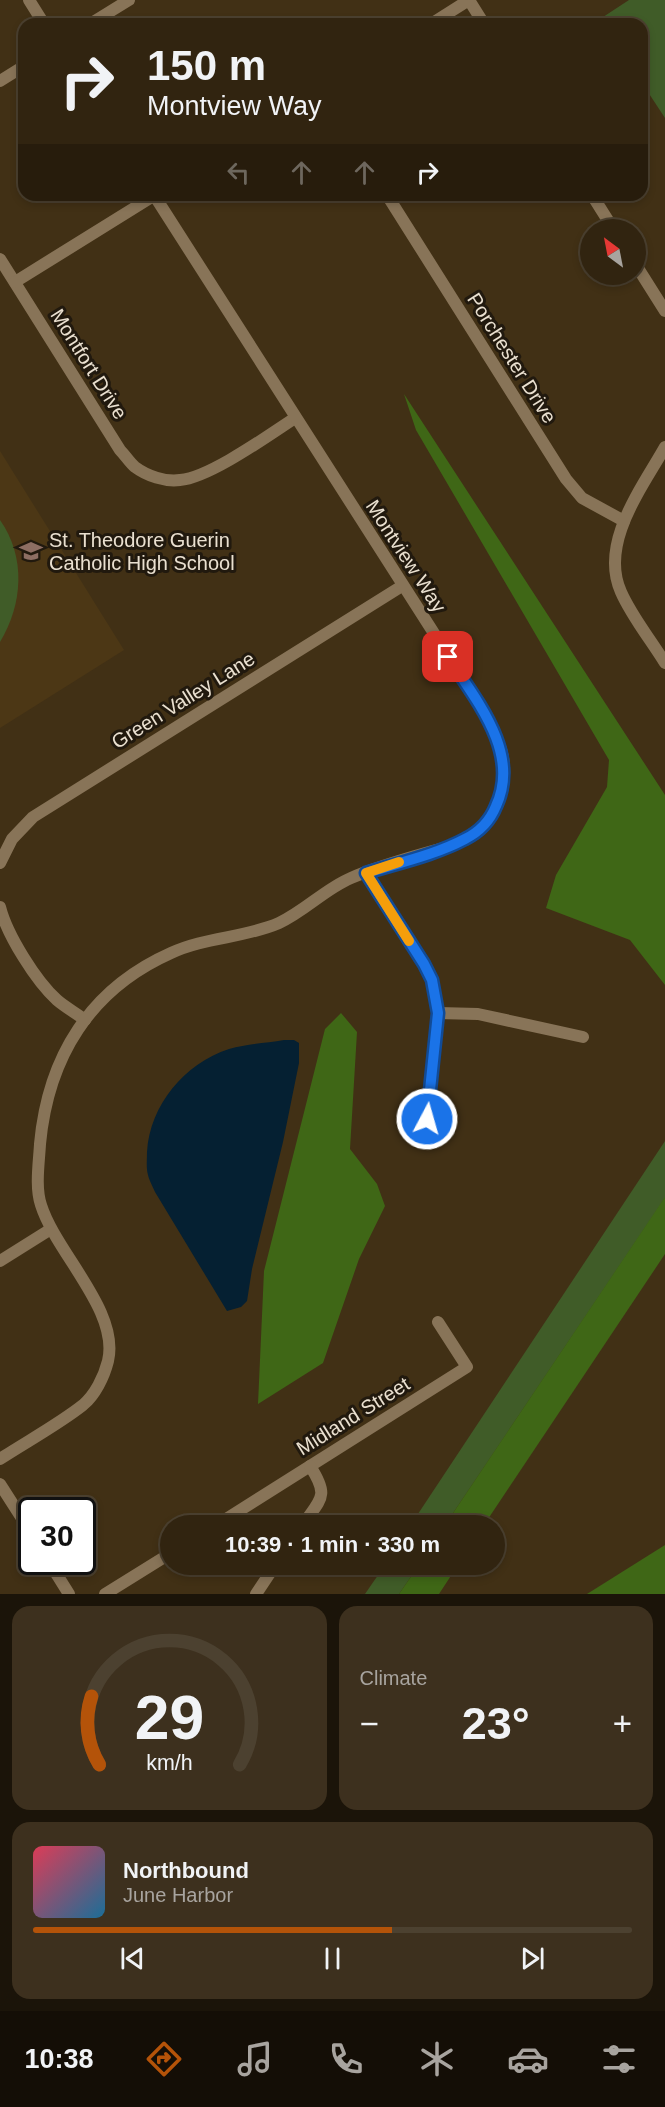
<!DOCTYPE html>
<meta charset="utf-8">
<style>
:root{--surface:#312410;--page:#3d301e;--text:#f1f3f6;--muted:#a8a49f;--line:#4c4130;--accent:#b45309}
body{margin:0;font-family:Arial,sans-serif;background:var(--page);color:var(--text);height:100vh;display:flex;flex-direction:column;font-size:22px;white-space:nowrap}
*{box-sizing:border-box;margin:0}
p{font-size:20px;color:var(--muted)}
.icon{flex:none;width:33px;height:33px;fill:none;stroke:currentColor;stroke-width:2;stroke-linecap:round;stroke-linejoin:round}
.map{position:relative;height:1594px;overflow:hidden}
.sheet{display:flex;flex-direction:column;gap:12px;padding:12px;background:#1b1409;flex:1}
.sheet>*{flex:none}
.banner{position:absolute;left:18px;top:18px;width:630px;height:183px;border-radius:18px;box-shadow:0 3px 9px #0003,0 0 0 2px var(--line);background:#312410;color:var(--text);overflow:hidden}
.needle{width:39px;rotate:328deg}
.tools{position:absolute;left:580px;top:219px;display:grid;gap:12px}
.tools a{display:grid;place-items:center;width:66px;height:66px;border-radius:50%;background:var(--surface);box-shadow:0 3px 9px #0003,0 0 0 2px var(--line);font-size:30px}
.speed{position:absolute;left:18px;top:1497px;display:flex;gap:12px;font-size:30px;font-weight:700;text-align:center}
.speed>*{display:grid;place-content:center;width:78px;height:78px;border-radius:50%;background:var(--surface);box-shadow:0 3px 9px #0003,0 0 0 2px var(--line);line-height:1}
.speed .limit{border:3px solid #111;border-radius:9px;background:#fff;color:#111}
.pin{position:absolute;display:grid;place-items:center;width:51px;height:51px;color:#fff;margin:-26px;border-radius:12px;box-shadow:0 3px 9px #0006}
.me{position:absolute;width:66px;margin:-33px;rotate:6deg;stroke-linejoin:round;filter:drop-shadow(0 0 4px #0008)}
.turn{display:flex;align-items:center;gap:21px;height:126px;padding:0 30px;font-size:27px}
.turn .icon{width:78px;height:78px;stroke-width:2.5}
.turn b{display:block;font-size:42px;line-height:51px}
.lanes{display:flex;align-items:center;height:57px;padding:0 30px;background:#0003;justify-content:center;gap:30px;direction:ltr}
.lanes .off{opacity:.35}
.big{font-size:45px;font-weight:700;line-height:1.1}
.sheet .widget{flex:1;display:flex;flex-direction:column;justify-content:center;gap:9px;min-width:0;padding:0 21px;border-radius:18px;background:var(--page)}
.sheet .dial{align-items:center;gap:0}
.dial svg{height:156px;overflow:visible;fill:none;stroke:var(--line);stroke-width:7;stroke-linecap:round;text-anchor:middle}
.dial text{fill:var(--text);stroke:none}
.song{display:flex;align-items:center;gap:18px}
.cover{width:72px;height:72px;border-radius:9px;background:linear-gradient(135deg,hsl(350 70% 55%),hsl(200 70% 35%))}
.played{height:6px;border-radius:3px;background:linear-gradient(90deg,var(--accent) 60%,var(--line) 60%)}
.keys{display:flex;justify-content:space-around;direction:ltr}
.heat{display:flex;justify-content:space-between;align-items:center;font-size:33px;direction:ltr}
.sheet .tiles{flex:1;display:grid;gap:12px;grid-template-columns:1fr 1fr}
.widget:last-child{grid-column:span 2}
.trip{position:absolute;left:160px;top:1515px;width:345px;height:60px;border-radius:30px;background:var(--surface);box-shadow:0 3px 9px #0003,0 0 0 2px var(--line);font-weight:700;line-height:60px;text-align:center}
.tab-bar{display:flex;height:96px;justify-content:space-around;align-items:center;background:#140e06;color:var(--muted)}
.tab-bar .icon{width:42px;height:42px}
.tab-bar .current{color:var(--accent)}
.tab-bar b{font-size:27px;color:var(--text)}
.map>svg:first-child{display:block}
</style>
<div class="map">
<svg width="665" height="1594" viewBox="0 0 665 1594">
<rect width="100%" height="100%" fill="#413015"/>
<!-- built -->
<path fill="#4c3715" d="M0,451L124,650L0,728Z"/>
<!-- green -->
<g fill="#405c28">
<path d="M629,0H665V118L642,83V24H604L600,19Z"/>
<path d="M0,520C26,557 23,604 0,642Z"/>
<path d="M665,1141V1198L445,1525L410,1526Z"/>
<path d="M385,1565H419L399,1594H365Z"/>
</g>
<!-- forest -->
<g fill="#3f6716">
<path d="M404,394L665,795V985L630,940L546,908L556,875L607,787L609,760L416,430Z"/>
<path d="M341,1013L357,1032L350,1149L377,1184L385,1206L359,1259L323,1363L258,1404L264,1271L325,1029Z"/>
<path d="M665,1197V1254L484,1525H445Z"/>
<path d="M665,1545V1594H587Z"/>
<path d="M419,1565V1564L458,1565L439,1594H399Z"/>
</g>
<!-- water -->
<path fill="#052032" d="M284,1040H294L299,1043V1063L283,1142L252,1269L247,1301L241,1307L227,1311L155,1192C153,1187 149,1180 148,1175C146,1168 147,1159 147,1152C150,1105 184,1064 229,1049C247,1044 266,1043 284,1040Z"/>
<g fill="none" stroke-linecap="round" stroke-linejoin="round">
<!-- minor -->
<g stroke="#887458" stroke-width="12">
<path d="M29,0L44,24"/>
<path d="M469,0L484,24"/>
<path d="M90,24L129,0"/>
<path d="M431,24L469,0"/>
<path d="M0,81L24,66"/>
<path d="M387,195L566,479L582,498L624,521"/>
<path d="M592,195L614,230"/>
<path d="M0,259L120,450C125,455 130,463 135,467C147,476 165,482 180,480C209,478 269,435 295,418"/>
<path d="M636,265L665,311"/>
<path d="M15,282L155,195"/>
<path d="M665,447C642,488 599,543 621,592C632,617 651,640 665,663"/>
<path d="M0,863L12,839L33,817L402,586"/>
<path d="M366,873L424,964L432,979L438,1013L427,1119"/>
<path d="M0,907C7,935 36,981 57,1000C65,1007 76,1013 85,1020"/>
<path d="M438,1013L478,1014L583,1037"/>
<path d="M0,1261L51,1229"/>
<path d="M0,1459C26,1442 59,1424 83,1405C95,1395 104,1377 108,1361C120,1311 56,1253 41,1205C35,1187 39,1163 40,1144C48,1057 90,989 171,953C205,937 245,938 279,923C305,911 325,889 351,878C383,864 420,855 454,845C463,840 474,835 482,828C501,810 508,778 502,753C499,739 489,724 483,710L154,195"/>
<path d="M0,1484L32,1534"/>
<path d="M215,1526L467,1367L438,1322"/>
<path d="M302,1526C321,1498 330,1497 310,1466"/>
<path d="M49,1562L69,1594"/>
<path d="M105,1594L171,1553"/>
<path d="M256,1594L276,1564"/>
</g>
</g>
<g fill="none" stroke-linecap="round" stroke-linejoin="round">
<!-- route casing -->
<g stroke="#114b97" stroke-width="15">
<path id="route" d="M427,1119L438,1013L432,980L424,964L366,873C398,863 435,855 465,839C479,832 490,821 496,806C521,753 476,700 448,657"/>
</g>
<!-- route -->
<use href="#route" stroke="#1a73e8" stroke-width="10"/>
<!-- slow -->
<path stroke="#f59e0b" stroke-width="10" d="M399,862L366,873L409,941"/>
</g>
<!-- icons -->
<defs>
<g id="school-bare" transform="scale(1.8)"><path d="M0-5L7-2L0 1L-7-2ZM-4 1L0 2.5L4 1V4Q0 6-4 4Z" fill="#8d6e63" stroke="#21190e" stroke-width="2.5" paint-order="stroke"/></g>
</defs>
<g fill-rule="evenodd">
<use href="#school-bare" x="31" y="551"/>
</g>
<g text-anchor="middle" stroke-width="6" stroke-linejoin="round" paint-order="stroke">
<!-- street labels -->
<g font-size="20" fill="#eae0d0" stroke="#21190e">
<text transform="translate(512 358) rotate(58)" y="7">Porchester Drive</text>
<text transform="translate(89 364) rotate(58)" y="7">Montfort Drive</text>
<text transform="translate(406 556) rotate(57)" y="7">Montview Way</text>
<text transform="translate(183 700) rotate(-32)" y="7">Green Valley Lane</text>
<text transform="translate(353 1416) rotate(-32)" y="7">Midland Street</text>
</g>
<!-- poi labels -->
<g font-size="20" fill="#eae0d0" stroke="#21190e" text-anchor="start">
<text x="49" y="547">St. Theodore Guerin<tspan x="49" dy="23">Catholic High School</tspan></text>
</g>
</g>
</svg>
<div class="tools">
<a><svg class="needle" viewBox="-14 -14 28 28"><path d="M0-13l5 13h-10z" fill="#e53935"/><path d="M0 13l5-13h-10z" fill="#a8a49f"/></svg></a>
</div>
<div class="speed"><div class="limit">30</div></div>
<div class="pin" style="left:448px;top:657px;background:#d93025"><svg class="icon" aria-label="arrive" viewBox="0 0 24 24"><path d="M6 21V4h12l-3 4 3 4H6"/></svg></div>
<svg class="me" style="left:427px;top:1119px" viewBox="-20 -20 40 40"><circle r="17" fill="#1a73e8" stroke="#fff" stroke-width="3"/><path d="M0-11L8 9 0 5-8 9z" fill="#fff"/></svg>
<div class="trip">10:39 · 1 min · 330 m</div>
<div class="banner">
<div class="turn"><svg class="icon" aria-label="right" viewBox="0 0 24 24"><path d="M7 20v-9h11M14 6l5 5-5 5"/></svg><div><b>150 m</b>Montview Way</div></div>
<div class="lanes"><svg class="icon off" aria-label="left" viewBox="0 0 24 24"><path d="M17 20v-9H6M10 6l-5 5 5 5"/></svg><svg class="icon off" aria-label="ahead" viewBox="0 0 24 24"><path d="M12 20V5M6 11l6-6 6 6"/></svg><svg class="icon off" aria-label="ahead" viewBox="0 0 24 24"><path d="M12 20V5M6 11l6-6 6 6"/></svg><svg class="icon" aria-label="right" viewBox="0 0 24 24"><path d="M7 20v-9h11M14 6l5 5-5 5"/></svg></div>
</div>
</div>
<section class="sheet">
<div class="tiles">
<div class="widget dial"><svg viewBox="0 0 100 80">
<path d="M14 69A42 42 0 1 1 86 69"/>
<path d="M14 69A42 42 0 0 1 10 34" stroke="#b45309"/>
<text x="50" y="56" font-size="32" font-weight="700">29</text>
<text x="50" y="72" font-size="11">km/h</text>
</svg></div>
<div class="widget"><p>Climate</p>
<div class="heat"><a>−</a><b class="big">23°</b><a>+</a></div>
</div>
<div class="widget">
<div class="song"><i class="cover"></i><div><b>Northbound</b><p>June Harbor</p></div></div>
<div class="played"></div>
<div class="keys"><svg class="icon" aria-label="previous" viewBox="0 0 24 24"><path d="M18 5L8 12l10 7zM5 5v14"/></svg><svg class="icon" aria-label="pause" viewBox="0 0 24 24"><path d="M8 5v14M16 5v14"/></svg><svg class="icon" aria-label="next" viewBox="0 0 24 24"><path d="M6 5l10 7-10 7zM19 5v14"/></svg></div>
</div>
</div>
</section>
<nav class="tab-bar">
<b>10:38</b>
<svg class="icon current" aria-label="directions" viewBox="0 0 24 24"><path d="M12 3l9 9-9 9-9-9zM9 14v-3h6M13 9l2 2-2 2"/></svg>
<svg class="icon" aria-label="music" viewBox="0 0 24 24"><path d="M9 18V5l10-2v13"/><circle cx="6" cy="18" r="3"/><circle cx="16" cy="16" r="3"/></svg>
<svg class="icon" aria-label="phone" viewBox="0 0 24 24"><path d="M5 4h4l2 5-3 2q2 4 5 5l2-3 5 2v4C11 20 4 13 5 4z"/></svg>
<svg class="icon" aria-label="climate" viewBox="0 0 24 24"><path d="M12 3v18M4 7l16 10M4 17L20 7"/></svg>
<svg class="icon" aria-label="car" viewBox="0 0 24 24"><path d="M5 17H2v-5l4-1 3-4h7l3 4 3 1v5h-3M9 17h6M6 11h13"/><circle cx="7" cy="17" r="2"/><circle cx="17" cy="17" r="2"/></svg>
<svg class="icon" aria-label="filters" viewBox="0 0 24 24"><path d="M4 7h16M4 17h16"/><circle cx="9" cy="7" r="2"/><circle cx="15" cy="17" r="2"/></svg>
</nav>
